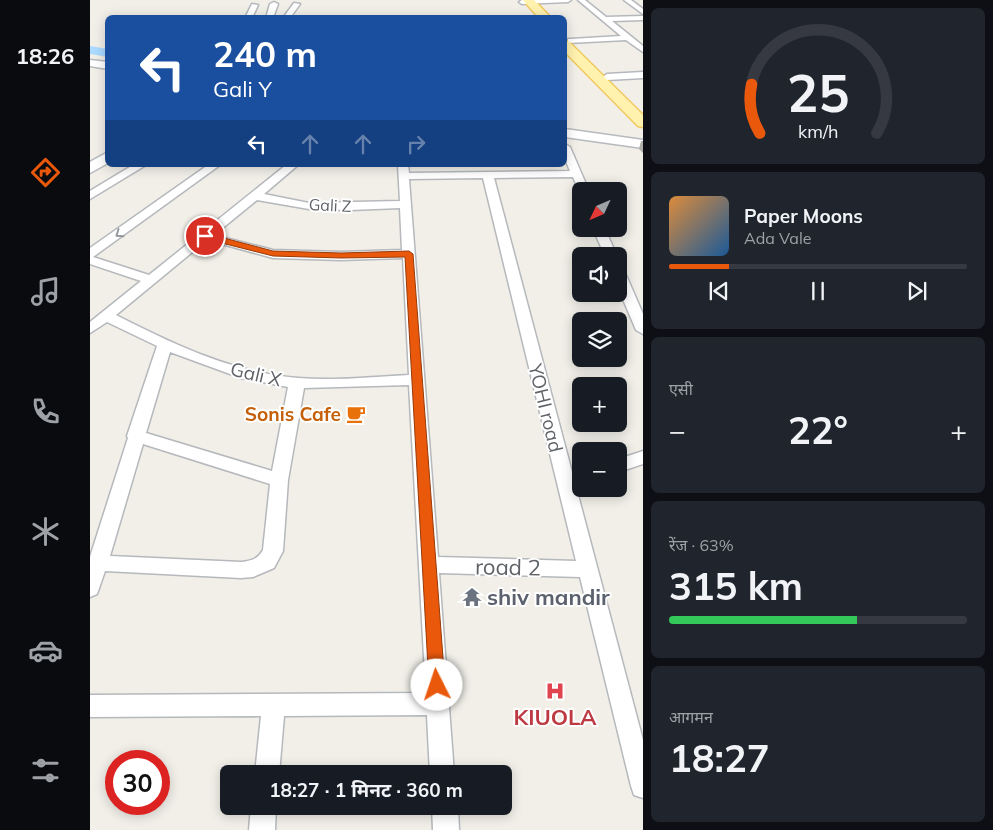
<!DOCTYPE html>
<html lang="hi">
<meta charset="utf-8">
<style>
:root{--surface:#171b24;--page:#20242c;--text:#f1f3f6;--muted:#9ea1a6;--line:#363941;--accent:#ea580c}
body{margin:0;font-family:Mulish,"Noto Sans Devanagari",sans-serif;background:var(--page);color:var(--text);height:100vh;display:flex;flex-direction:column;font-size:19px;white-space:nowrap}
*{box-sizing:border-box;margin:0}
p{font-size:16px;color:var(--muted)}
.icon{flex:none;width:28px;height:28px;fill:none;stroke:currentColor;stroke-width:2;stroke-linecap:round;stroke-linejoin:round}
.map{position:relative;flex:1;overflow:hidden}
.side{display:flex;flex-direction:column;gap:8px;padding:8px;background:#0d0f14;width:350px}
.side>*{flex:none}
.guide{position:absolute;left:15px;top:15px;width:462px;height:152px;border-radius:8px;box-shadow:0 2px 12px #0003;background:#1a4fa0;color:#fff;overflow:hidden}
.needle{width:32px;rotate:226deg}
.fabs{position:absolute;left:482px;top:182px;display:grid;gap:10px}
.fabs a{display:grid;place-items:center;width:55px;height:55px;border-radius:8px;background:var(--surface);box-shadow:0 2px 12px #0003;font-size:25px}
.speed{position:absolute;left:15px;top:750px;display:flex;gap:10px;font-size:25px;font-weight:700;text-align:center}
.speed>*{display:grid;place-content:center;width:65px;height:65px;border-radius:50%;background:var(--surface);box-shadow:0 2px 12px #0003;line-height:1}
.speed .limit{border:8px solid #d22;background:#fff;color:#111}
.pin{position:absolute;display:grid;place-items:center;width:42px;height:42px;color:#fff;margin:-21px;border:2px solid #fff;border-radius:50%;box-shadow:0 1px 5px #0007}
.me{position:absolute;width:55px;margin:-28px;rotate:356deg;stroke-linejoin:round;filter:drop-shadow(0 0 4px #0008)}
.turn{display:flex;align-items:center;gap:18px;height:105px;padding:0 25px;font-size:22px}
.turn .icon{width:65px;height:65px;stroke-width:2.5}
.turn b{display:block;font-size:35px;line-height:42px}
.lanes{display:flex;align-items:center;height:48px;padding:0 25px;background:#0003;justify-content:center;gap:25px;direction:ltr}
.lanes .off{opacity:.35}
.big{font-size:38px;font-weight:700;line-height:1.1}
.side .card{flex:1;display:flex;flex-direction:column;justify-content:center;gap:8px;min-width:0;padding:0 18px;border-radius:8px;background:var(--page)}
.side .dial{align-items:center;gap:0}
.dial svg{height:130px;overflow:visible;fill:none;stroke:var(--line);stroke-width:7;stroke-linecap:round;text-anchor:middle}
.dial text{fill:var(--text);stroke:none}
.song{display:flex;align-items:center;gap:15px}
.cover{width:60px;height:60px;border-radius:8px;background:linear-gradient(135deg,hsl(30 70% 55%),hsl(210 70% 35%))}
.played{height:5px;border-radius:2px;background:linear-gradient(90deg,var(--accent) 20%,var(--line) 20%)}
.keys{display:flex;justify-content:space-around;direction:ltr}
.heat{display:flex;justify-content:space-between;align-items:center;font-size:28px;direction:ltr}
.charge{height:8px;border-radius:4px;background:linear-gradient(90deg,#34c759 63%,var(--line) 0)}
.trip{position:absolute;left:130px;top:765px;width:292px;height:50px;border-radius:8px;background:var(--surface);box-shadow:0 2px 12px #0003;font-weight:700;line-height:50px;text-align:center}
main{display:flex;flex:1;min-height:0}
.menu{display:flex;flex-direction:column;width:90px;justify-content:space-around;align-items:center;background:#090b0e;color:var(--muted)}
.menu .icon{width:35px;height:35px}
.menu .active{color:var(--accent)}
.menu b{font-size:22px;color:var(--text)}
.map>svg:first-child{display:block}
</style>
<main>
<nav class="menu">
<b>18:26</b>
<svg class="icon active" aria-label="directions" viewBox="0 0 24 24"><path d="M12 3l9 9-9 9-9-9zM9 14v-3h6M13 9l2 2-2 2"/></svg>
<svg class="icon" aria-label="music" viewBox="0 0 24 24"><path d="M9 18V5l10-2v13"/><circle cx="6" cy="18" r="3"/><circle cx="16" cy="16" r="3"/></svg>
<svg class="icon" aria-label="phone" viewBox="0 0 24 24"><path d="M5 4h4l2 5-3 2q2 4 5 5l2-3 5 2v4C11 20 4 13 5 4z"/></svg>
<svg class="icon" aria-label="climate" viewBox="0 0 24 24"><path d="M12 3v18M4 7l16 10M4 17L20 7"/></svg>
<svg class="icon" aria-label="car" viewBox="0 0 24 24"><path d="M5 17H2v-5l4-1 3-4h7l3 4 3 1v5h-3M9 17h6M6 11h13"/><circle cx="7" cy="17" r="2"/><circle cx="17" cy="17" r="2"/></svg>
<svg class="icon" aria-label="filters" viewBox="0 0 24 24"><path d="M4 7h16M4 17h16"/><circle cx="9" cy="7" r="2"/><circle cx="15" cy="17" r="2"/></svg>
</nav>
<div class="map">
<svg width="553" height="830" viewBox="0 0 553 830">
<rect width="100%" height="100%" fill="#f1efe8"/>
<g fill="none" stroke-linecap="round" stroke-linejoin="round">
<!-- river -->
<path fill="#aadaff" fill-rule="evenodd" d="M0,46L18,49V57L0,54Z"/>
<!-- street casing -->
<g stroke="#b5b8bc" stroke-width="3">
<g id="street">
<path d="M432,0H481L478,2L432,4L429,2Z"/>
<path d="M488,0H495L516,17L553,16V20L522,21L553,46V52L536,40L478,43V39H481L531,36Z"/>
<path d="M534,0H541L553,9V14Z"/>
<path d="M184,2L188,4L183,18H176L180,4Z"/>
<path d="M204,3L210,4L200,18H193Z"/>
<path d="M162,4L168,5L162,18H155Z"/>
<path d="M553,72V78L517,80L513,77L517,74Z"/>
<path d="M475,144L480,147L499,191H491L490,193L483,177L404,178L553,740V798L544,795L541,786L490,577L349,573L364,774H340L337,715L194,716L189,774H165L171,716L0,717V695L336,693L319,385L214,388L198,480L193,551L184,568L163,577L151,578L15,571L7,594L0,597V557L38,438L37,436L67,346L17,322L0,333V322L51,281L0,264V248L118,165H130L3,257L59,275L196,165H208L174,194L219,203L310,201L308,165H318L319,173L480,171L475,159ZM393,178L486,561L348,557L319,179ZM167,200L219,209L260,210L310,208L312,250L251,252L183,250L124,235ZM117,240L183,258L251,260L313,258L319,375C282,377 245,381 208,378C143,373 83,344 26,315ZM80,352L151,378L198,387L182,471L56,433ZM53,444L180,484L173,550C168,559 161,561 151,562L20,556Z"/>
<path d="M43,165H56L0,199V191Z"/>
<path d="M503,229H515L527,256H515Z"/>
<path d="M529,271L536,275L553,314V334L546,330L529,290Z"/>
<path d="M553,451V464L529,472V459Z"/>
<path d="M161,806H186L185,830H159Z"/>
<path d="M342,806H368L369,830H343Z"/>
</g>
</g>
<!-- secondary casing -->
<g stroke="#b6babf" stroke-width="3">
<g id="secondary">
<path d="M0,60L18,62V69L0,66Z"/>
<path d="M475,129L553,140V148L475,137Z"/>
<path d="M18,152V163L0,173V162Z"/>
</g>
</g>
<!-- primary casing -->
<g stroke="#f2c960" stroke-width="3">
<g id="primary">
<path d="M433,0H444L461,18H449Z"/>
<path d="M475,41L479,42L553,115V127L548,126L475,52Z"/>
</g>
</g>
<!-- street -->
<use href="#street" fill="#fff" fill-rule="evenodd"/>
<!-- secondary -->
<use href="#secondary" fill="#fff" fill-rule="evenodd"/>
<!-- primary -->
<use href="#primary" fill="#fff2af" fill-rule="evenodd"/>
</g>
<!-- wall -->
<path fill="#afaea9" d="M551,141H553V153L549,149Z"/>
<!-- one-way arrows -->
<defs><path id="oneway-chevron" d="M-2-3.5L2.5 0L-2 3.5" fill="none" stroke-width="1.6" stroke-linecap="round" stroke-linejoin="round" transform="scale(1.25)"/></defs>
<use stroke="#979a9d" href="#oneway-chevron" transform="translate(29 234) rotate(145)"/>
<!-- route -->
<path fill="#ea580c" stroke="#983908" d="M115,233L183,251L251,253L319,251L323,254L355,685L352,690L347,693L341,690L339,685L315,257L251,258L183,256L112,238L111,236Z"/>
<!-- icons -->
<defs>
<g id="cafe-bare" transform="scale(1.5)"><path d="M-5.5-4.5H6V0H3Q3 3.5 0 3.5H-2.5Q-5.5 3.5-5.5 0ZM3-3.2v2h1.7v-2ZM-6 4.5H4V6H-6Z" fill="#e8710a" stroke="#fff" stroke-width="2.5" paint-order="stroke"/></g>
<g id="temple-bare" transform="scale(1.5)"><path d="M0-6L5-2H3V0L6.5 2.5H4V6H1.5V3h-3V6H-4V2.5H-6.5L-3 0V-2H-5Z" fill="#6b7280" stroke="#fff" stroke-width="2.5" paint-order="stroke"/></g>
<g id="hospital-bare" transform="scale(1.5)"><path d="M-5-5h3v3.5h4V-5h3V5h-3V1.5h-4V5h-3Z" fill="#e0444e" stroke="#fff" stroke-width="2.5" paint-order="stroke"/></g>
</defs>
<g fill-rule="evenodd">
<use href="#cafe-bare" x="266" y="414"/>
<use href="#temple-bare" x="382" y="597"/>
<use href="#hospital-bare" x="465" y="691"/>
</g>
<g text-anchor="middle" stroke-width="4" stroke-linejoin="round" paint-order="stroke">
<!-- far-street labels -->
<g font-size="16" fill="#5f6368" stroke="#fff">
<text transform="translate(240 205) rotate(3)" y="6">Gali Z</text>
</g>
<!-- street labels -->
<g font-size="19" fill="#5f6368" stroke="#fff">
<text transform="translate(166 374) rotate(13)" y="7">Gali X</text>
<text transform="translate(456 408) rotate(76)" y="7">YOHI road</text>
</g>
<!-- food labels -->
<g font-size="19" font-weight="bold" fill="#c56008" stroke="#fff" text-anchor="end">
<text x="251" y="421">Sonis Cafe</text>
</g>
<!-- near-street labels -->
<g font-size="22" fill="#5f6368" stroke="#fff">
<text transform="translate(418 567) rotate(1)" y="8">road 2</text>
</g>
<!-- near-worship labels -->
<g font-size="22" font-weight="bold" fill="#5b616d" stroke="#fff" text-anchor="start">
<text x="397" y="605">shiv mandir</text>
</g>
<!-- near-health labels -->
<g font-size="22" font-weight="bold" fill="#be3a42" stroke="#fff">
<text x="465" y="725">KIUOLA</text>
</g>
</g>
</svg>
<div class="fabs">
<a><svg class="needle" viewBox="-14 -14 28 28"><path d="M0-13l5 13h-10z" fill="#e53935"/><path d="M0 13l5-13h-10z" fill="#9ea1a6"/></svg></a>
<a><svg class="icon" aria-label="sound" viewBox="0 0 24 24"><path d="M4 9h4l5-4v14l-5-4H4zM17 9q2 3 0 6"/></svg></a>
<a><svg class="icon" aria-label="layers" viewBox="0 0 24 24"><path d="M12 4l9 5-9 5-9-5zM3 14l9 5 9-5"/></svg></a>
<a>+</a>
<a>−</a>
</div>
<div class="speed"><div class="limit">30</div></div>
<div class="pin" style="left:115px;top:236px;background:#d93025"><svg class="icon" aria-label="arrive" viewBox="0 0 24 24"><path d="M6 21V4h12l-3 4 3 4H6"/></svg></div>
<svg class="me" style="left:347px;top:685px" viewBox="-20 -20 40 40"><circle r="19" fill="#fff"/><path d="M0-13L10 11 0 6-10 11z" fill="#ea580c"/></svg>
<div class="trip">18:27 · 1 मिनट · 360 m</div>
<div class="guide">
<div class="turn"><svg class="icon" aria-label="left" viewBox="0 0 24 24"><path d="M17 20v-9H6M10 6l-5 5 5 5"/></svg><div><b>240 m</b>Gali Y</div></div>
<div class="lanes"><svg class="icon" aria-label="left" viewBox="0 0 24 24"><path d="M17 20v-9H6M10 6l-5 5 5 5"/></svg><svg class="icon off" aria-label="ahead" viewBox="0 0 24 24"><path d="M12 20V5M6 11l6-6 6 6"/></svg><svg class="icon off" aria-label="ahead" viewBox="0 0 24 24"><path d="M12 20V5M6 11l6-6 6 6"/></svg><svg class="icon off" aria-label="right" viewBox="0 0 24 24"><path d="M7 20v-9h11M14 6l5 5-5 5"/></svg></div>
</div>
</div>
<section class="side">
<div class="card dial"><svg viewBox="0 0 100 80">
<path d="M14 69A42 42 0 1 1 86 69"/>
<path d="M14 69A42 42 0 0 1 9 39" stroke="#ea580c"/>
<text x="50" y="56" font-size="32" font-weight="700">25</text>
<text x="50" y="72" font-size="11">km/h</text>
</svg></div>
<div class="card">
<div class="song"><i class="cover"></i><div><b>Paper Moons</b><p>Ada Vale</p></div></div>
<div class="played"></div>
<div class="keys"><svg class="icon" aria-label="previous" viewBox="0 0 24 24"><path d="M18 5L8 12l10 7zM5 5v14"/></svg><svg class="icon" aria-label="pause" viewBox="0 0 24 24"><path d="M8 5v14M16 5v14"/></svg><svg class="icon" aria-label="next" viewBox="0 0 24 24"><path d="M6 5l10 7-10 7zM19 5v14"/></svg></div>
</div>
<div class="card"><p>एसी</p>
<div class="heat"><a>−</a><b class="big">22°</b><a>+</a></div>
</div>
<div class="card"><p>रेंज · 63%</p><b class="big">315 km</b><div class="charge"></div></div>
<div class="card"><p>आगमन</p><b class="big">18:27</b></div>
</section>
</main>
